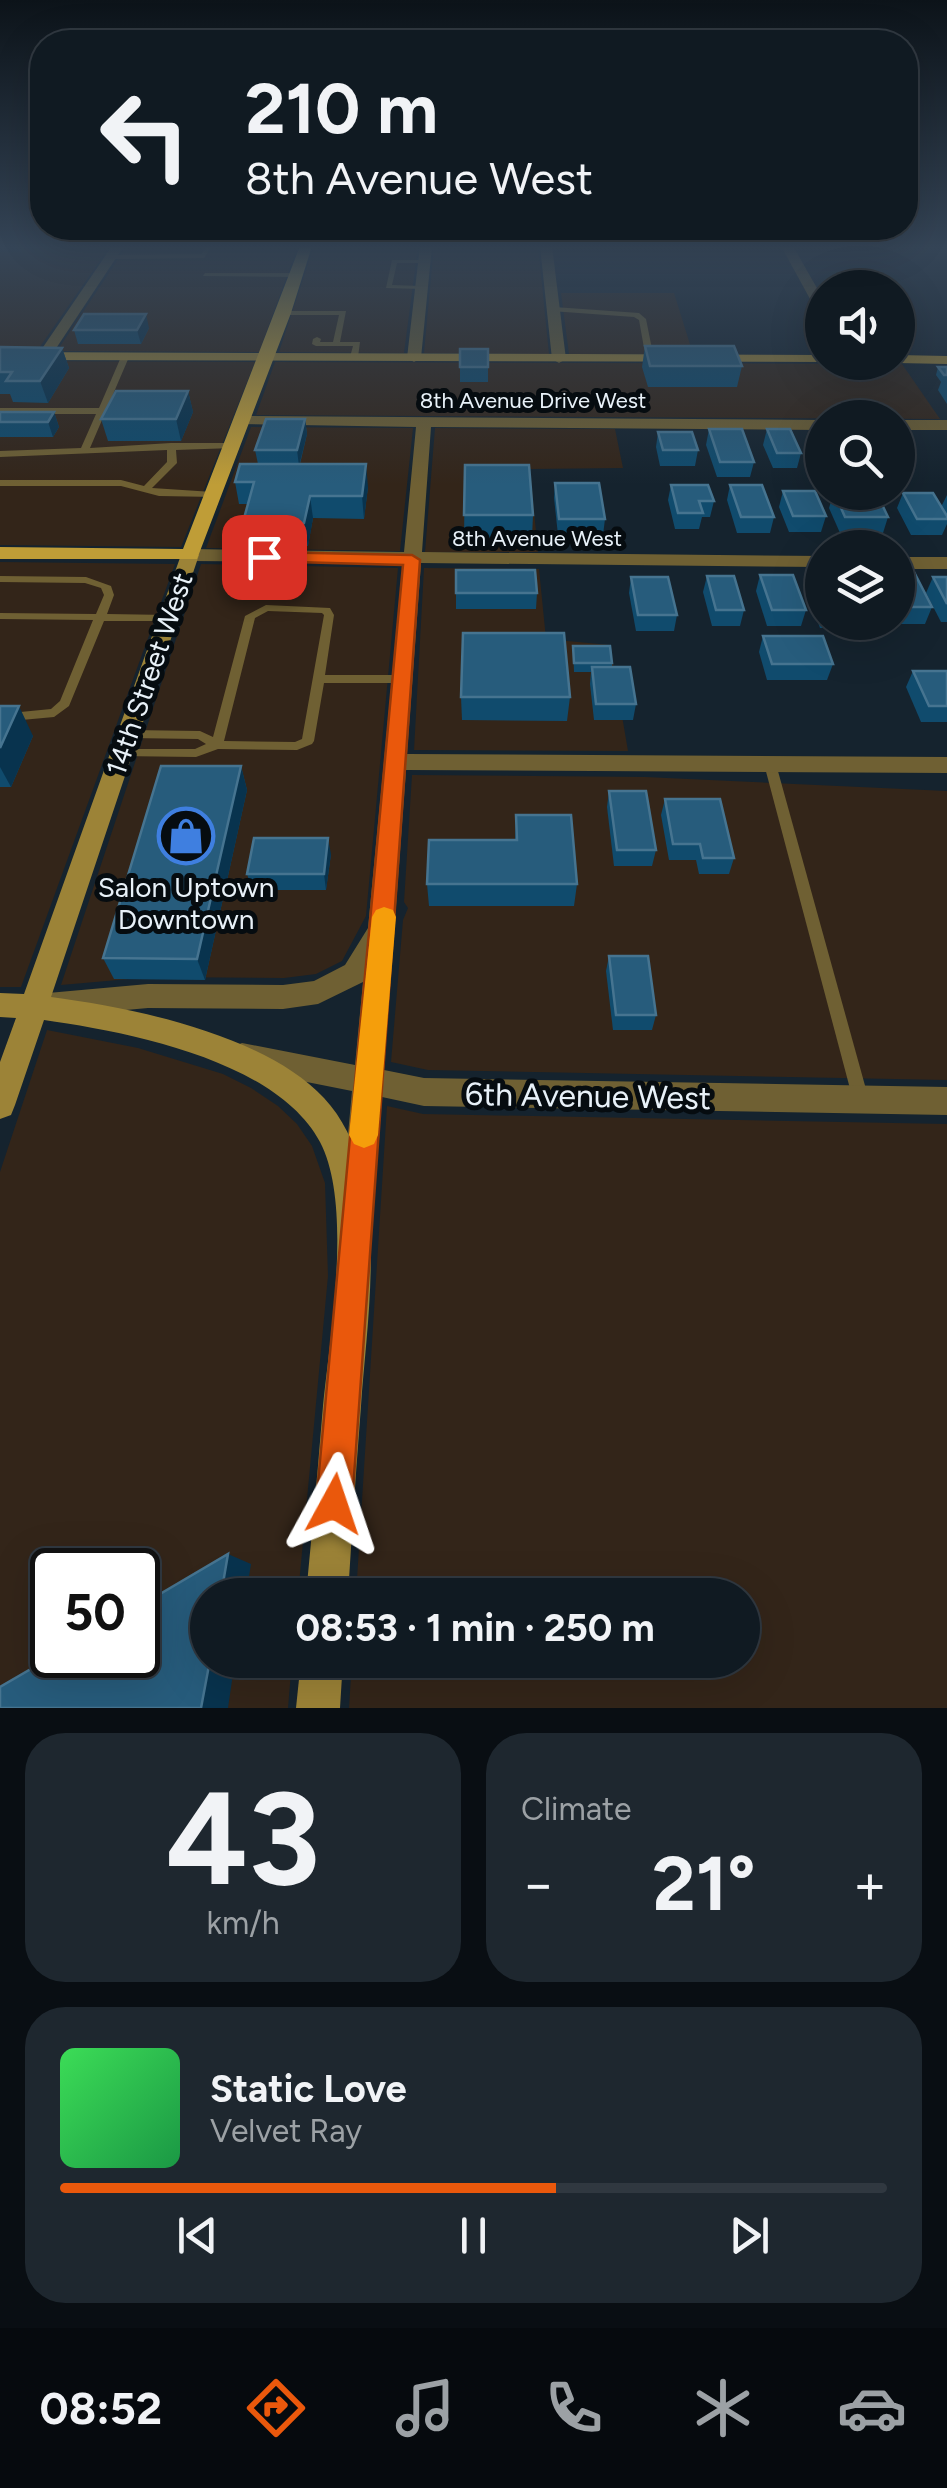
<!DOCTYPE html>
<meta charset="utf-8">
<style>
:root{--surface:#101a22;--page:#1e272f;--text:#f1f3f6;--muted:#9ca1a5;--line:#303840;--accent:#ea580c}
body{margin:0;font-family:Figtree,sans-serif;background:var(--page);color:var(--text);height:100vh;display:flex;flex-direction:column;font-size:38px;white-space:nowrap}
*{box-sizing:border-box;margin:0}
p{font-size:32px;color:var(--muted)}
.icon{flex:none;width:55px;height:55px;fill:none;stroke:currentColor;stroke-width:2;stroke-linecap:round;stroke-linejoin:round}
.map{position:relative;height:1708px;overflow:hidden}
.sheet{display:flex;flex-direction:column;gap:25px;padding:25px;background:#090e13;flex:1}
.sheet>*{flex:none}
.hud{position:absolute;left:30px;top:30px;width:888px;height:210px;border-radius:40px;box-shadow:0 10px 40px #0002,0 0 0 2px var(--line);background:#101a22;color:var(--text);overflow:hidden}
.buttons{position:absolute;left:805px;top:270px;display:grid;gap:20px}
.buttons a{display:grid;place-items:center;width:110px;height:110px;border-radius:50%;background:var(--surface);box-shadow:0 10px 40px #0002,0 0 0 2px var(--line);font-size:50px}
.speed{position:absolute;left:30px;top:1548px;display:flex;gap:20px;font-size:50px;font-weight:700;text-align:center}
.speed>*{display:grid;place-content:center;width:130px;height:130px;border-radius:50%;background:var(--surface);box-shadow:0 10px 40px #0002,0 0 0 2px var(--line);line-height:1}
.speed .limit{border:5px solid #111;border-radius:15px;background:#fff;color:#111}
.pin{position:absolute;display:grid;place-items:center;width:85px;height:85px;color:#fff;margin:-42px;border-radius:20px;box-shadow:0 5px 15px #0006}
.me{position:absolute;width:110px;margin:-55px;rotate:5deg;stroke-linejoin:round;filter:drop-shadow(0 0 8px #0008)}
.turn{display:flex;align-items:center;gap:35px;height:210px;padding:0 50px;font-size:45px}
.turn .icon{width:130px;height:130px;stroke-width:2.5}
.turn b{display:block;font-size:70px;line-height:85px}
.big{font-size:75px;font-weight:700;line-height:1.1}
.sheet .tile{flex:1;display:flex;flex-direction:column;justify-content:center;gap:15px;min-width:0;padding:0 35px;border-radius:40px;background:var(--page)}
.sheet .dial{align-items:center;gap:0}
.dial b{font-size:130px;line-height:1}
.song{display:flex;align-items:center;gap:30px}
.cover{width:120px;height:120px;border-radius:15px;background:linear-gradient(135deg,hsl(130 70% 55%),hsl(140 70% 35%))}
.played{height:10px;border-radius:5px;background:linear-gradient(90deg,var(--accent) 60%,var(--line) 60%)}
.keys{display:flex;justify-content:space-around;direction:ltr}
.heat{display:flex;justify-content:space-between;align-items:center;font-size:55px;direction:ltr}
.sheet .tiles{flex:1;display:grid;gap:25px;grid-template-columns:1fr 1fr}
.tile:last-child{grid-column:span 2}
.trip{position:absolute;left:190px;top:1578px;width:570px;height:100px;border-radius:50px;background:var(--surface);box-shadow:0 10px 40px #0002,0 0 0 2px var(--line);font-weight:700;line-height:100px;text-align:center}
.tabs{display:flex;height:160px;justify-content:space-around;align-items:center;background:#060a0e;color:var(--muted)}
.tabs .icon{width:70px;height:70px}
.tabs .current{color:var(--accent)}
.tabs b{font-size:45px;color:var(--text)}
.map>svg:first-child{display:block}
</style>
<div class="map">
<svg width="947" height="1708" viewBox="0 0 947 1708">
<rect width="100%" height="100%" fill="#15232e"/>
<!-- commercial -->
<g fill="#332519" fill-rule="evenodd">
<path d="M23,246H110L37,351H0V252H19Z"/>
<path d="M127,246H298L259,352L57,351Z"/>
<path d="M314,246H418L404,353L279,352Z"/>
<path d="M434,246H538L549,354L424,353Z"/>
<path d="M561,293H674L693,354H569Z"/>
<path d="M0,361L255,362L181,547L0,545Z"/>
<path d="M275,362L902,364L940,419L256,415Z"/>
<path d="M251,427L413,428L400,551L206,548Z"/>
<path d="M435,428L615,429L623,468L530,469L538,552H425Z"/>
<path d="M0,562L175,564L21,987H0Z"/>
<path d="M201,564L398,568L366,916L342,961L316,974L284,978L152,977L61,985Z"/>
<path d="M424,568L539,569L546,639L610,645L628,751L414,750Z"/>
<path d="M412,775L645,777L947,791V1080L428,1070L391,1062L403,920L408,908L404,902Z"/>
<path d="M47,1030L138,1048L223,1074L251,1088L278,1106L297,1124L312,1146L325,1183L328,1276L298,1595H208V1660H292L288,1708H0V1172ZM52,1570H138V1655H52Z"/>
<path d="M387,1106L423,1114L947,1124V1708H349L352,1660H742V1595H356Z"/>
</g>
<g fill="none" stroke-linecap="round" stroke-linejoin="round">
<!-- lane -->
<g fill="#6f6033" fill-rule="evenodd">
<path d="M206,246H212L204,258L111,259L108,257L111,255L202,254Z"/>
<path d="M392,260H427L425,263H397L392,285L421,286L423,289L386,288Z"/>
<path d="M205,273H296L299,275L296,277L203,276Z"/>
<path d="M554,307L639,313L646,319L654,359L650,361L646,359L639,320L634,317L551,311V307Z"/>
<path d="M281,311H346L340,342H360L358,357L354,359L350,357L353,346H316L312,344L313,339L317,337L321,339L320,342H333L339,315H284L280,313Z"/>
<path d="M125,355L129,357L90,448L171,443H236L237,445L233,448L176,450L177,463L152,488L213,492L218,495L216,497L159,496L121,486H0V480H121L144,486L167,462V450L0,457V451L81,448L96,414H0V408H99L121,357Z"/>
<path d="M0,576L86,577L111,586L114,595L107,614L169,615L174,618L169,621H104L69,706L54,717L0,722V714L51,709L60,701L93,620L0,619V613L96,614L104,595L101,588L85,583L0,582Z"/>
<path d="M266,605L330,608L334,615L325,675H403L409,679L403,683H324L314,741L312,744L297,750L218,749L196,757L118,756L116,753L118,750L122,749H195L206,744L198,739L129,738L123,734L129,730L200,731L213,737L245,616ZM268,611L322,613L324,615L302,739L295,742L224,741L255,618Z"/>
<path d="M770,760L776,764L869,1100L867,1105L861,1108L855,1105L853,1100L764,764Z"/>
</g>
<!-- street -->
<g fill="#6f6033" fill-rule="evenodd">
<path d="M112,246H124L49,359H39L37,356Z"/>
<path d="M420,246H432L421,358L414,362L407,358Z"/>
<path d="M540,246H552L566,359L559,363L552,359Z"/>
<path d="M781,246H793L822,297V312L815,308Z"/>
<path d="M243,416L822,420V430L431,427L422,552L822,556V567L421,563L407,754L947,757V773L406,770L384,1070L424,1078L947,1087V1115L424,1106L382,1097L374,1200L370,1211L358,1216L346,1211L342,1200L352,1091L242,1069L232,1065L227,1056L232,1047L242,1043L355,1065L363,982L318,1004L283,1009L148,1008L48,1017L38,1014L34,1005L38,996L48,993L148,984L283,985L314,981L345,965L368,928L403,563L190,561L181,555L190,549L404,552L416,427L238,424L235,421Z"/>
<rect x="898" y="420" width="49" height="10"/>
<rect x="898" y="557" width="49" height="12"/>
</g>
<!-- secondary -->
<g fill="#9c8337" fill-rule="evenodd">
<path d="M0,352L822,355L825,362L0,360Z"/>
<path d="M898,355L947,356V364L898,363L895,362Z"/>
<path d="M190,549L199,555L51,997C135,1008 265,1035 324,1098C393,1172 367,1314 361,1406C356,1469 352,1532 348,1595H306C312,1532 318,1469 323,1406C330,1336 353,1205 320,1142C276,1060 128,1032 44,1020L15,1105L11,1115L0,1119V1062L16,1018L0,1017V993L24,994L181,555Z"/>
<path d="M301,1660H343L340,1708H296Z"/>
</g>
<!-- primary -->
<path fill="#bf9d37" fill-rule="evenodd" d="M300,246H312L291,313L197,559H0V547L183,549Z"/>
</g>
<!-- wall -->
<g fill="#104b6d">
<path d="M149,328L141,344H78L74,330Z"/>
<path d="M645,346L742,366L737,387H648L642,367Z"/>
<path d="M0,347L62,348L69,368L48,403L13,402L10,394H0Z"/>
<rect x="460" y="349" width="28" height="33"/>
<path d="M938,367H947V404L938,390L941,382L936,375Z"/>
<path d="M188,391L193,412L181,441H108L101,419Z"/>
<path d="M0,412H54L59,427L53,437H0Z"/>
<path d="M305,419L307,434L300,464L368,487L364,519L313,518L308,546L247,545L243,522L248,504H239L235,482L258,464L255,450Z"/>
<path d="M709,429L754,462L750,477H717L706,445Z"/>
<path d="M767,429L801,453L797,468H773L763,445Z"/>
<path d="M658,432L698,450L695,466H660L656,447Z"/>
<path d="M814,438H822V467L811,446Z"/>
<path d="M465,465L533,515L532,538H464Z"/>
<path d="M555,483L605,519L603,535H558L554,498Z"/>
<path d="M671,485L714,501L710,517H702L699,529H675L668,500Z"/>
<path d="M730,485L774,517L770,533H737L727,500Z"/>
<path d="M783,491L826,516L821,532H789L779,507Z"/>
<path d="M834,492L888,517L883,533H840L829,508Z"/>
<path d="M903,493L941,507L947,495V524L942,535H911L897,508Z"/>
<path d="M456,570L537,593L536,609H456Z"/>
<path d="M898,572L932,607L925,624H885L898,622Z"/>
<path d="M810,573H822V622H865L863,628H820L806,589Z"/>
<path d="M760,575L806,610L801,626H767L756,591Z"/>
<path d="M707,576L744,610L740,626H712L703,592Z"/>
<path d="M631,577L677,615L674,631H636L629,593Z"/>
<path d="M933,577H947V622H941L926,593Z"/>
<path d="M763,636L833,664L827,680H767L759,652Z"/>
<path d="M573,646L612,663V667L636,704L633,720H594L590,684L591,672H574Z"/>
<path d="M913,671H947V722H921L906,687Z"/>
<path d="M461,697H570L567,721L462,720Z"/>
<path d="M0,706L33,736L11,787H0Z"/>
<path d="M241,766L247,790L205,980L114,979L103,958Z"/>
<path d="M609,791L656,850L652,866H614L607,807Z"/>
<path d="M665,799L734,858L729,874H699L696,860H669L661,815Z"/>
<path d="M516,815L577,884L574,906H429L427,884L515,840Z"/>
<path d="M331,854L326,890H252L247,874Z"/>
<path d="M609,956L656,1015L652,1030H613L606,971Z"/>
</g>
<!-- shaded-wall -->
<g fill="#08334e">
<path d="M146,314L149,328L141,344L137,330Z"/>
<path d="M62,348L69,368L48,403L40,381Z"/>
<path d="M188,391L193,412L181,441L176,419Z"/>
<path d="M54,412L59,427L53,437L48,422Z"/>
<path d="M305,419L307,434L299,466L297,450Z"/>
<path d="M366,464L368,487L364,519L362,496Z"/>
<path d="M310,496L313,518L308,546L304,523Z"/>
<path d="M19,706L33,736L11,787L0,767V748Z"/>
<path d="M241,766L247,790L205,980L197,959Z"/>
<path d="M328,838L331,854L326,890L324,874Z"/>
<path d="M228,1554L251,1564L246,1595H221Z"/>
<path d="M210,1660H235L228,1708H201Z"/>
</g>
<!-- building -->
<g fill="#275c7c" stroke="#467490" stroke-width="2.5">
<path d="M84,314H146L137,330H74Z"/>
<path d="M645,346H734L742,366H650Z"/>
<path d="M0,347L62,348L40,381H6L12,372H0Z"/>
<rect x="460" y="349" width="28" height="18"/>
<path d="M938,367H947V375H944Z"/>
<path d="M116,391H188L176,419H101Z"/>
<path d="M0,412H54L48,422H0Z"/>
<path d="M266,419H305L297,450H255Z"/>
<path d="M709,429H742L754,462H720Z"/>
<path d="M767,429H790L801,453H777Z"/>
<path d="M658,432H692L698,450H663Z"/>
<path d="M814,438H822V458Z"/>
<path d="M240,464H366L362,496H310L304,523L243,522L254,482H235Z"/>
<path d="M465,465H529L533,515H464Z"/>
<path d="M555,483H599L605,519H559Z"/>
<path d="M671,485H708L714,501H699L703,513H678Z"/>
<path d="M730,485H762L774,517H741Z"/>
<path d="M783,491H815L826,516H793Z"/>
<path d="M834,492H876L888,517H845Z"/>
<path d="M903,493H933L947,516V519H917Z"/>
<path d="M456,570H535L537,593H456Z"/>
<path d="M898,572H914L932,607H898Z"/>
<path d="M810,573H822V604Z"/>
<path d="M760,575H793L806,610H772Z"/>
<path d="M707,576H734L744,610H716Z"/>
<path d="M631,577H668L677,615H638Z"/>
<path d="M933,577H947V604Z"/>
<path d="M463,633H564L570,697H461Z"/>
<path d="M763,636H823L833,664H772Z"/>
<path d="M573,646H610L612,663H574Z"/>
<path d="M592,667H630L636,704H596Z"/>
<path d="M913,671H947V706H929Z"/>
<path d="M0,706H19L0,748Z"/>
<path d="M161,766H241L197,959L103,958Z"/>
<path d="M609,791H646L656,850H617Z"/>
<path d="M665,799H720L734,858H703L700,844H673Z"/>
<path d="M516,815H571L577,884H427L429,840H517Z"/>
<path d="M254,838H328L324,874H247Z"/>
<path d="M609,956H648L656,1015H616Z"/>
<path d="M228,1554L221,1595H208V1660H210L201,1708H0V1687L55,1655H138V1607Z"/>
</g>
<!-- sky -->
<linearGradient id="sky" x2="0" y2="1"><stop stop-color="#0c1319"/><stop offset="0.51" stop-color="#354557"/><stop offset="1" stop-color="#354557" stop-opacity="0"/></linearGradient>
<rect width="947" height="485" fill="url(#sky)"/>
<!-- route -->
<path fill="#ea580c" stroke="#983908" stroke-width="2.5" d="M264,552L412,555L420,560L352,1504L347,1516L334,1521L321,1516L316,1504L403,565L258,561L256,557Z"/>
<!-- slow -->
<path fill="#f59e0b" d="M384,907L393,910L396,917L378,1135L374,1144L364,1148L354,1144L349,1135L372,917L376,910Z"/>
<!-- icons -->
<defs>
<g id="shop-ring" transform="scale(2.875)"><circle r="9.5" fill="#060c10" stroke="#3f7fe0" stroke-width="1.5"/><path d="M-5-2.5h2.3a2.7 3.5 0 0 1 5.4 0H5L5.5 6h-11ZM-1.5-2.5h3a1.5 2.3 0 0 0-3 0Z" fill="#3f7fe0"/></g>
</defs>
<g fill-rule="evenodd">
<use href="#shop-ring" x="186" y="836"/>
</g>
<g text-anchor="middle" stroke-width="10" stroke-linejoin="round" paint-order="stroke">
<!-- far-street labels -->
<g font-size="22" fill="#e8f1f8" stroke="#060c10">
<text x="533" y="408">8th Avenue Drive West</text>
<text x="537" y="546">8th Avenue West</text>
</g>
<!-- street labels -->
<g font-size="28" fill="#e8f1f8" stroke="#060c10">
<text transform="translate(149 674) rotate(-71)" y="10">14th Street West</text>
</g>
<!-- poi labels -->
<g font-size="28" fill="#e8f1f8" stroke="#060c10">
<text x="186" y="897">Salon Uptown<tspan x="186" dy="32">Downtown</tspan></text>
</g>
<!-- near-street labels -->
<g font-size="32" fill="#e8f1f8" stroke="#060c10">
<text transform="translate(588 1096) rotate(1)" y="11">6th Avenue West</text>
</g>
</g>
</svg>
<div class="buttons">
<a><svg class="icon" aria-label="sound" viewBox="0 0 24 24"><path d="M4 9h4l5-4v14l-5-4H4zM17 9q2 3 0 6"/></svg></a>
<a><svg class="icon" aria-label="search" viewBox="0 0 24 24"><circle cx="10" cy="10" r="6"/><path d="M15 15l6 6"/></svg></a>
<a><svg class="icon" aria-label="layers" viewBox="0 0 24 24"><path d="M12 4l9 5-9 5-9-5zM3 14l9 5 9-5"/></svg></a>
</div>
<div class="speed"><div class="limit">50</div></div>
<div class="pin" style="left:264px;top:557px;background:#d93025"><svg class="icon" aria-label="arrive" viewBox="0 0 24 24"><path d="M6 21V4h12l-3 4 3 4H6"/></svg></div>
<svg class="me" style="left:334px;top:1504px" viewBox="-20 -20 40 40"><path d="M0-17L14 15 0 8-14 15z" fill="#ea580c" stroke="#fff" stroke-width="4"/></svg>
<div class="trip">08:53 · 1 min · 250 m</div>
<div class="hud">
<div class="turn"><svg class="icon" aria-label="left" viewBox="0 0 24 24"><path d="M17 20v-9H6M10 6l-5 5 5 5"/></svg><div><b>210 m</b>8th Avenue West</div></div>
</div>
</div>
<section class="sheet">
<div class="tiles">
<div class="tile dial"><b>43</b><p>km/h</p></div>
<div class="tile"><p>Climate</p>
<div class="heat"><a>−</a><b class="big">21°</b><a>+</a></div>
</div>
<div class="tile">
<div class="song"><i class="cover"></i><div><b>Static Love</b><p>Velvet Ray</p></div></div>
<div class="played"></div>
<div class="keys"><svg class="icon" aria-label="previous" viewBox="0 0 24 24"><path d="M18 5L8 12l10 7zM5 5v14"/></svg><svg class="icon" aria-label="pause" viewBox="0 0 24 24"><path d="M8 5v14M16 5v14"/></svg><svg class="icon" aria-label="next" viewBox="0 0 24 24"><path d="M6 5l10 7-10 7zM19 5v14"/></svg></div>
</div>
</div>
</section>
<nav class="tabs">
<b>08:52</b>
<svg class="icon current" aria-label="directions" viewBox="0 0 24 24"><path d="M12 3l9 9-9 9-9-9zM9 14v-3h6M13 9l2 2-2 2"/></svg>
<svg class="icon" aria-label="music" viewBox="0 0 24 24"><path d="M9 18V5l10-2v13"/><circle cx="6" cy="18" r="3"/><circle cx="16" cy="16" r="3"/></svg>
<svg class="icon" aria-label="phone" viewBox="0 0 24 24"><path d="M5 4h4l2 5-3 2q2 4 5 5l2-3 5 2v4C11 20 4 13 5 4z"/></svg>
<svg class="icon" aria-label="climate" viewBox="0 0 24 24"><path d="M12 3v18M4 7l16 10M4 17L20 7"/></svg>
<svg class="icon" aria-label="car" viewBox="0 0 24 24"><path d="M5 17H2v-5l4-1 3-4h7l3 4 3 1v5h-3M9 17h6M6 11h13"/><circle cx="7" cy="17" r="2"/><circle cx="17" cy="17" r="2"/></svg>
</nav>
